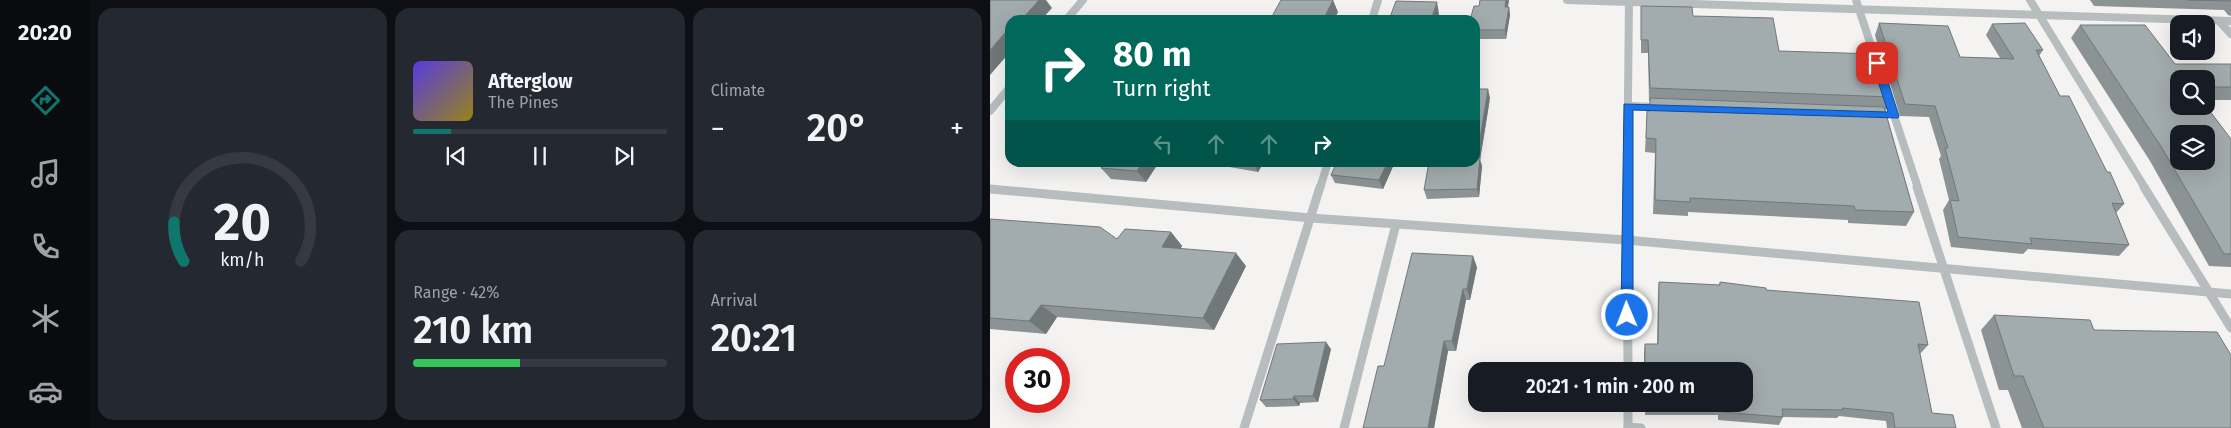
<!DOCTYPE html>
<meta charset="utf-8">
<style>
:root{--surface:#171b24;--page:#242831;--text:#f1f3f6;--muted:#9ea1a6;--line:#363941;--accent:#0f766e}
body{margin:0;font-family:"Fira Sans",sans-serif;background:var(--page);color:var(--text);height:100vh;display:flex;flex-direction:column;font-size:19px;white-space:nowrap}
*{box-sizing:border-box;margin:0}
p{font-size:16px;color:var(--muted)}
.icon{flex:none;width:28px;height:28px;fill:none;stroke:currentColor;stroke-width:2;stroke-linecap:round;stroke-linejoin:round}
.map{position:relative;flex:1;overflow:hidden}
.side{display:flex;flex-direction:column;gap:8px;padding:8px;background:#0d0f14;width:900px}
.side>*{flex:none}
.guide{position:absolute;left:15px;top:15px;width:475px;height:152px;border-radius:15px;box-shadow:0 5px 20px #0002;background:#00695c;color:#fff;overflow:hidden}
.controls{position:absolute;left:1180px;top:15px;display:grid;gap:10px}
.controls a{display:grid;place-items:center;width:45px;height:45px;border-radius:10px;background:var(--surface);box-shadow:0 5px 20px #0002;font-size:25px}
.speed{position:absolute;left:15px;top:348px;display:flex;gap:10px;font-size:25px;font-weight:700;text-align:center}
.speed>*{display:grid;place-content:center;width:65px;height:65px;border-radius:50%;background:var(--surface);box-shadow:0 5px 20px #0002;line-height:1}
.speed .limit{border:8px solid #d22;background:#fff;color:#111}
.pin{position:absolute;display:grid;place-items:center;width:42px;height:42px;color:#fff;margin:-21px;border-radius:10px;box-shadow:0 2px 8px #0006}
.me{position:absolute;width:55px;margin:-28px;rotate:359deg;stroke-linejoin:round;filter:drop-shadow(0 0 4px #0008)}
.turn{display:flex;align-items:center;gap:18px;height:105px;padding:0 25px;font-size:22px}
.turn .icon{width:65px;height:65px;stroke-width:2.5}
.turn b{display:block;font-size:35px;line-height:42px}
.lanes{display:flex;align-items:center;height:48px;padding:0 25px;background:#0003;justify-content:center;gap:25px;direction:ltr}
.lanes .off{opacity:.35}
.big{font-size:38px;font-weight:600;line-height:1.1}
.side .widget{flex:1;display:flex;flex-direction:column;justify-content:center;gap:8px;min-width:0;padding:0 18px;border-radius:15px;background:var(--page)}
.side .dial{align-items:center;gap:0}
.dial svg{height:130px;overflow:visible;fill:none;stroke:var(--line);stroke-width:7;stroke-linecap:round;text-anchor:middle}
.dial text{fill:var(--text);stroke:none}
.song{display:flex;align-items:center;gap:15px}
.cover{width:60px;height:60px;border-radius:8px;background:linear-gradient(135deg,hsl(250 70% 55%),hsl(50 70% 35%))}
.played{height:5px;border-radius:2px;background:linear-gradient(90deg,var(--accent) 15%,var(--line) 15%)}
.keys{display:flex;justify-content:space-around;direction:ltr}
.heat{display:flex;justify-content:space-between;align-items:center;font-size:28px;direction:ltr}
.charge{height:8px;border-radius:4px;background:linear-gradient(90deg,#34c759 42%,var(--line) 0)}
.side .tiles{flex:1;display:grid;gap:8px;grid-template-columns:repeat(3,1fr)}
.widget:first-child{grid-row:span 2}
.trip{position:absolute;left:478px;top:362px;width:285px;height:50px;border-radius:15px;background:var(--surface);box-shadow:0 5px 20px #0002;font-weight:600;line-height:50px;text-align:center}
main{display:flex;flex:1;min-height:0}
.dock{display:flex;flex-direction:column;width:90px;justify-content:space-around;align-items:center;background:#090b0e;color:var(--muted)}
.dock .icon{width:35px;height:35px}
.dock .active{color:var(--accent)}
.dock b{font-size:22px;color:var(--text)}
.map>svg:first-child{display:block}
</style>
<main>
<nav class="dock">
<b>20:20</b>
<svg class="icon active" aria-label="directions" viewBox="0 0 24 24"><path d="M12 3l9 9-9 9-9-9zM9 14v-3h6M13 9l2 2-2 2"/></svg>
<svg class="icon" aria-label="music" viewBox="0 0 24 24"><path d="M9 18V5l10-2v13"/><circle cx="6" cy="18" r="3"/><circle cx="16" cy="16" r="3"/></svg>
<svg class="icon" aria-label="phone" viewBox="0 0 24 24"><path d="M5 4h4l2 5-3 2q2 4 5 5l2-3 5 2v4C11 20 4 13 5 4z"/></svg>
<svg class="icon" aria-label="climate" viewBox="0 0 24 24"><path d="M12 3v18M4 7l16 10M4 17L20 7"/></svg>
<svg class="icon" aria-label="car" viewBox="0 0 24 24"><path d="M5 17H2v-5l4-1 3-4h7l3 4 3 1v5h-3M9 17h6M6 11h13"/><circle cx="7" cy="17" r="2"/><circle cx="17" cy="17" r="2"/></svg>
</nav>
<section class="side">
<div class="tiles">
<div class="widget dial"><svg viewBox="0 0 100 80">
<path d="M14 69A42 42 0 1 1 86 69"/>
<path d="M14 69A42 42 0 0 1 8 45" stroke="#0f766e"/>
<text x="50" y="56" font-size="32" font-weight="700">20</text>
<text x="50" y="72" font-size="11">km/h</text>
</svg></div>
<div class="widget">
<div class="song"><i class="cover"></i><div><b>Afterglow</b><p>The Pines</p></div></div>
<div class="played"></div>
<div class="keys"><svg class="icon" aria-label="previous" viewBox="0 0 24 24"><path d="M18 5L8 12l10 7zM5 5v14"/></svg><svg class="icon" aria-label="pause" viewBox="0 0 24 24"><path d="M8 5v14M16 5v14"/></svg><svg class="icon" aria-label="next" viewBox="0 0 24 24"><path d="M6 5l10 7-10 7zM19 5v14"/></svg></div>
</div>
<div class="widget"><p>Climate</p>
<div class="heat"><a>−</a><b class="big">20°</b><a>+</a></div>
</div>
<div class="widget"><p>Range · 42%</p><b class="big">210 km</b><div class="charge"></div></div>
<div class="widget"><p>Arrival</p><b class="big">20:21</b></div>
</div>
</section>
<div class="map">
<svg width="1241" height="428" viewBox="0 0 1241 428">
<rect width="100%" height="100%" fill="#f4f3f1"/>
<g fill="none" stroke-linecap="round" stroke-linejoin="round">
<!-- minor-far1 -->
<g stroke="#b7bdbf" stroke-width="8">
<path d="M577,0L1241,21"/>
<path d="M866,0L887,64"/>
<path d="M1040,0L1155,188"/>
<path d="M76,20L93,0"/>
<path d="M382,20L388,0"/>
<path d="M1229,21L1241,34"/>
<path d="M896,91L928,188"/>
<path d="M638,106L670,107"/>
<path d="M0,111L20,87"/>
<path d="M330,188L338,162"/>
<path d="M637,188L639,2"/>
</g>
<!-- minor -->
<g stroke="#b7bdbf" stroke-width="9">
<path d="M637,187L638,371"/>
<path d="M927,187L1006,428"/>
<path d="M1154,187L1241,328"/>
<path d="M0,189L321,218L636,240L1241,294"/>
<path d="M638,404V428"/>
<path d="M638,427L651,428"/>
<path d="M254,428L330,187"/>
<path d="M354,428L406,224"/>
</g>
</g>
<!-- wall -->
<g fill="#8b9395">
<path d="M519,0L518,7H519L520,15L516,39H485V20L489,6Z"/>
<path d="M1100,0H1241V16L1238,15L1234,10L1104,6Z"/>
<path d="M651,6L703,16L902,97L896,110H895L924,212L916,226L858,223V220L698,212V216L663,214L665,153L655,152L657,111H659L660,101H659L658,53H651Z"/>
<path d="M889,23L970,57L1010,58L996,35L1002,24L1053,50L1049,56L1070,96L1117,172L1134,204L1126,213L1139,245L1129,256L1038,249L1033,254L961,247L953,210L959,200L949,159L951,156L939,117L910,116L885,35Z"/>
<path d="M1090,25L1185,64H1241V100H1216V79H1189L1241,139V267L1219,266L1160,161L1081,38Z"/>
<path d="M500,98L490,160L492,166L489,197L437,199L434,190L485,162Z"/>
<path d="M116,162H169L156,182L121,179L111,168Z"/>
<path d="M211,162H274L268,172Z"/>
<path d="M405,162L393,189L345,183L341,175Z"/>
<path d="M0,219L127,239L181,232L192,246L190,249L256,266L224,330L67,317L56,334L0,329Z"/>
<path d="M487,267L480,300H476L466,351H458L444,428H373L394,366Z"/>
<path d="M669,282L729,285L730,282L776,290L938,345L930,354L942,413L966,428H897L896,421L849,416L847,418L793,417L789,425L728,420V415H655V404H754V371H654V353L655,344H667L668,292Z"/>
<path d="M1004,315L1104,330L1241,428H1032L1018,390H1009L991,330Z"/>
<path d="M341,349L328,402L310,403L309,406L276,407L270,400Z"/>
</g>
<!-- shaded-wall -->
<g fill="#717879">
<path d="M49,0H56L62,8L51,20H31Z"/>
<path d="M343,0L348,12L344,20H333Z"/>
<path d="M516,0H519L516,15L515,7Z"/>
<path d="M447,2L449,14L448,20H441Z"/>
<path d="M519,7L520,15L516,39L515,30Z"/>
<path d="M20,27V52L0,75V50Z"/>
<path d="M498,89L500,98L490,160L492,166L489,197L487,189V158Z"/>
<path d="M153,162H169L156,182L147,171Z"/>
<path d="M262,162H274L268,172Z"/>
<path d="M398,162H405L393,189L389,180Z"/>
<path d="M181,232L192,246L184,261L172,247Z"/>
<path d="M246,253L256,266L224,330L213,318Z"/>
<path d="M483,256L487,267L480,300L477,289Z"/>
<path d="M473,289L476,300L466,351L462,341Z"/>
<path d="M51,305L67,317L56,334L39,321Z"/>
<path d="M454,341L458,351L444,428H438Z"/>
<path d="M336,342L341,349L328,402L323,396Z"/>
<path d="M304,396L310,403L309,406L303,399Z"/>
</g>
<!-- building -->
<g fill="#a2abad" stroke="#717879" fill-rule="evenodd">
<path d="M0,0H49L31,20H20V27L0,50Z"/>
<path d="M291,0H343L333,20H280Z"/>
<path d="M490,0H516L515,7H519L515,30H485V20H480L484,6H489Z"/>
<path d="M1197,0H1241V1Z"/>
<path d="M406,1L447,2L441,20H399Z"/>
<path d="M651,6L702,7L703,16L783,18L789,51L887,54L902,97L660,88L658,40H651Z"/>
<path d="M889,23L958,26L970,57L1024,59L1002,24L1035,23L1053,50H1046L1070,96H1079L1117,172H1120L1134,204L1122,203L1139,245L1040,238L1042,244L968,237L960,200L969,201L955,148H958L945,106L915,104Z"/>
<path d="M1090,25H1155L1185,64H1241V87H1216V79H1189V106H1216L1241,139V254H1234L1172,148ZM1189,134H1216V161H1189Z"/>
<path d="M485,89H498L487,158H490L487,189L434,190L439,162H485Z"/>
<path d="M660,98L894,107L924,212L865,210L864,206L700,198V202L665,200L666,139L656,138L657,111H660Z"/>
<path d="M116,162H153L147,171L111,168Z"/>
<path d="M347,162H398L389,180L341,175Z"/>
<path d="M0,219L110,227L127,239L135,229L181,232L172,247L246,253L213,318L51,305L39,321L0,318Z"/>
<path d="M422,253L483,256L477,289H473L462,341H454L438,428H373L388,366H394Z"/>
<path d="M669,282L730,285V282L776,288V290L929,302L938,345L928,344L942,413L963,415L966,428H905L903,413L852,408L853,410L792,409L793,417L731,412V407H656V404H754V371H655V344H668Z"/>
<path d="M1004,315L1100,320L1104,330L1227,332L1241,355V428H1054L1033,376H1024Z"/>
<path d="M336,342L323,396H304L303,399L270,400L287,344Z"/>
</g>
<!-- route -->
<path fill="#1a73e8" stroke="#114b97" d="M887,60L892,63L909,116L908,118L643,110V315L641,319L637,321L632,319L631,315L634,104L898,112L882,63Z"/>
</svg>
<div class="controls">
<a><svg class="icon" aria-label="sound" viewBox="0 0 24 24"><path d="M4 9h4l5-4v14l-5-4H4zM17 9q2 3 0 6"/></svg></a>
<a><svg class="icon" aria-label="search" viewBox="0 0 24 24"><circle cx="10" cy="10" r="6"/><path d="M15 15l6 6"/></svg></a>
<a><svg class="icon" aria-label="layers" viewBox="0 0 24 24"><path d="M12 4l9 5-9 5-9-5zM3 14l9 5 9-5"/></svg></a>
</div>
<div class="speed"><div class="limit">30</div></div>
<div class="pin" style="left:887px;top:63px;background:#d93025"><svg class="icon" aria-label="arrive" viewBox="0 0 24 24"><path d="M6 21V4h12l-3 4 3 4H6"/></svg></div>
<svg class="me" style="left:637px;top:315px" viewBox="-20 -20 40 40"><circle r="17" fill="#1a73e8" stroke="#fff" stroke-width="3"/><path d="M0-11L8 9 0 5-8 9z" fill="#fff"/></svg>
<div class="trip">20:21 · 1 min · 200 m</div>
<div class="guide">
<div class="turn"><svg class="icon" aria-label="right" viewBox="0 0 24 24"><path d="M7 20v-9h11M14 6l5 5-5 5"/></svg><div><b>80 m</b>Turn right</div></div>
<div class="lanes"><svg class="icon off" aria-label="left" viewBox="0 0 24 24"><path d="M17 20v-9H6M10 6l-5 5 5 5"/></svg><svg class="icon off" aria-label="ahead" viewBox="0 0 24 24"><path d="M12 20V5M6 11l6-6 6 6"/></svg><svg class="icon off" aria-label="ahead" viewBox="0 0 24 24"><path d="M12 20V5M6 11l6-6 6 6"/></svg><svg class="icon" aria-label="right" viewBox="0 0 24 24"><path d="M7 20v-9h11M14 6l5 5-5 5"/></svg></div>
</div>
</div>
</main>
